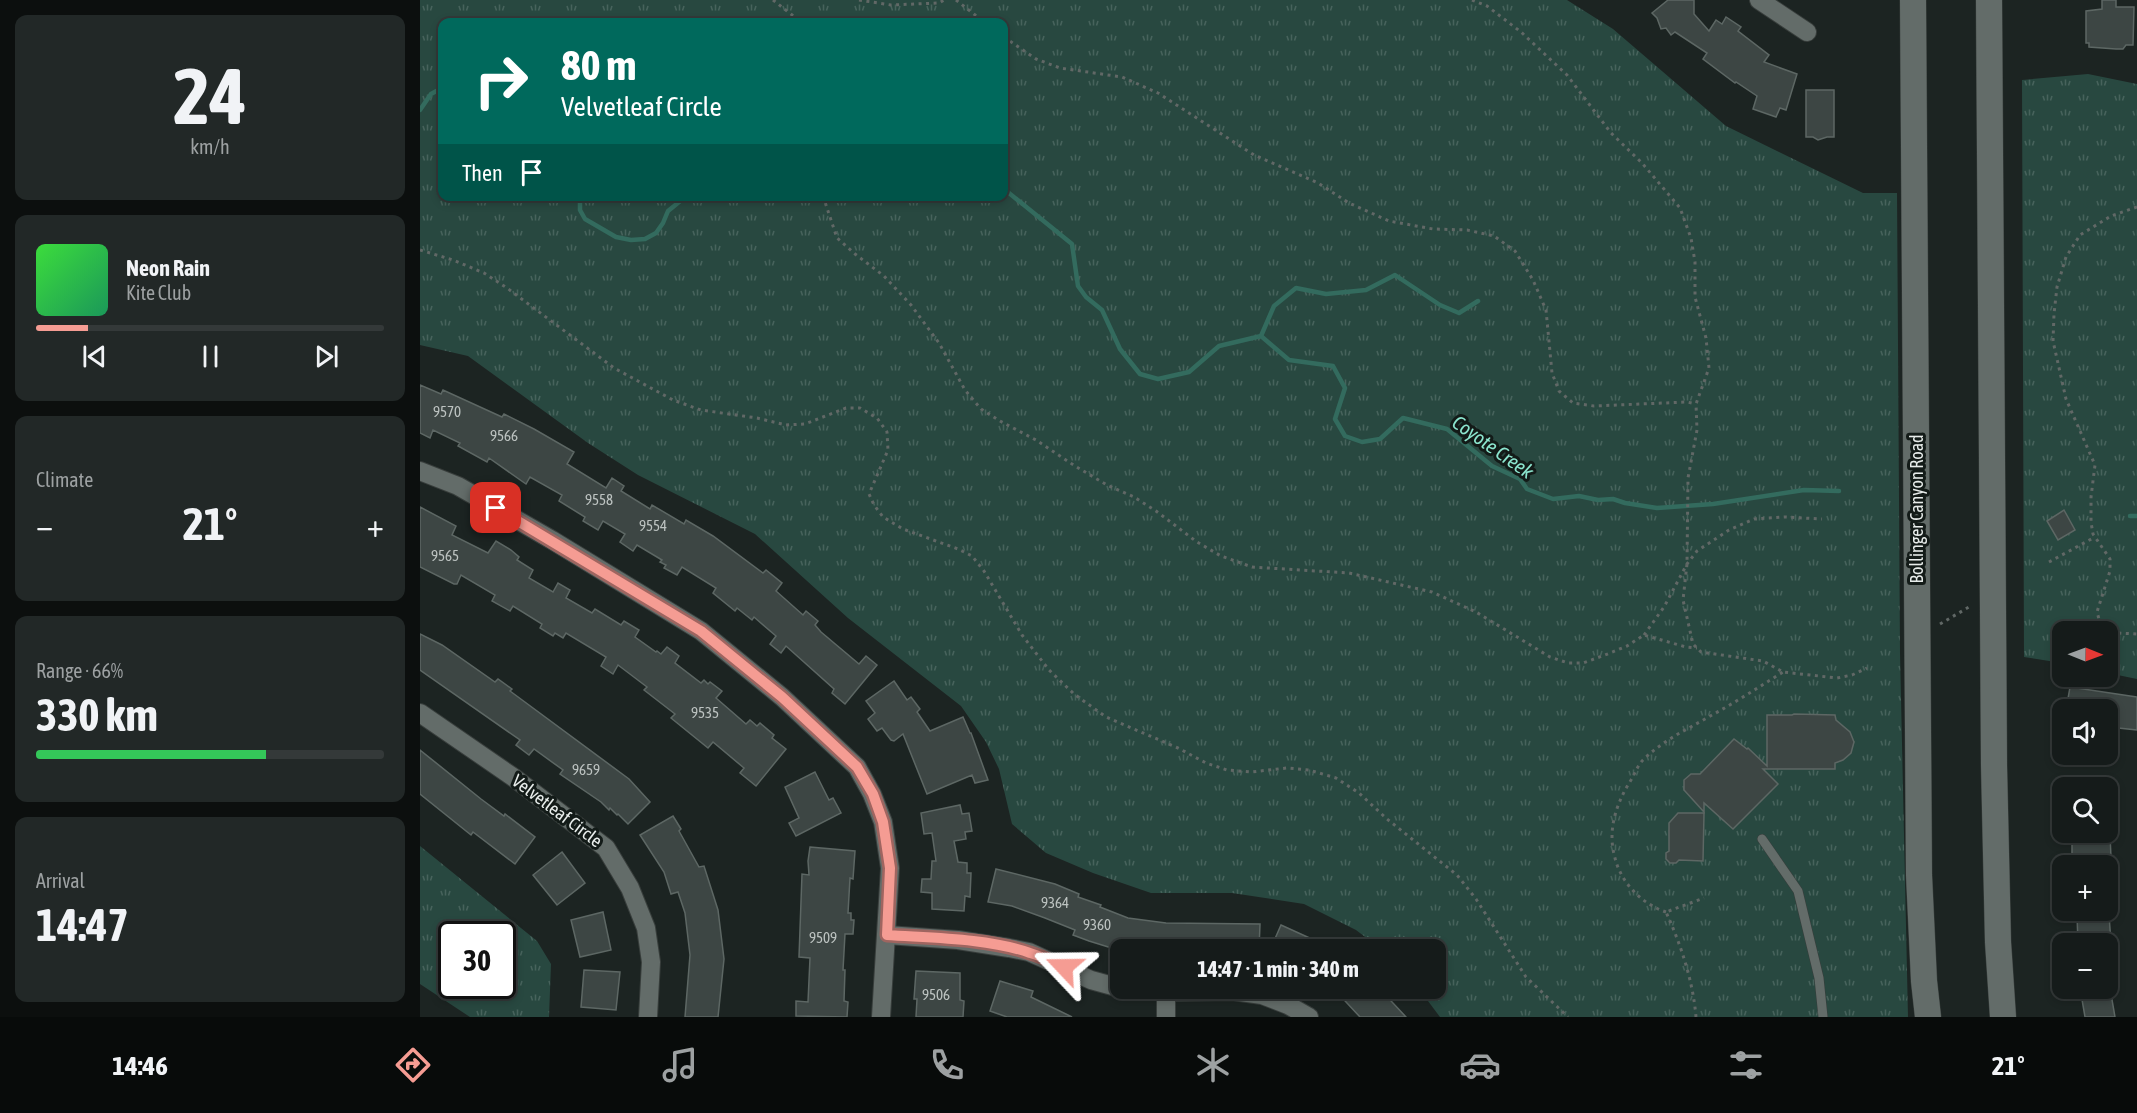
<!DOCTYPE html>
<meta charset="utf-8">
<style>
:root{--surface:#151b1a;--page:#222827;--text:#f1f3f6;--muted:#9da1a2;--line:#343939;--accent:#f59c93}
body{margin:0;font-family:"Asap Condensed",sans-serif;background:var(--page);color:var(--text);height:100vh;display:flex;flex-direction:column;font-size:22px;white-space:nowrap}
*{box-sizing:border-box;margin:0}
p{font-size:20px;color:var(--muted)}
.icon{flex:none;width:33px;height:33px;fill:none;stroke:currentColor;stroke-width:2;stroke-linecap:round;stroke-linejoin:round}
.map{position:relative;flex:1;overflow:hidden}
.panel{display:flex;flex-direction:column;gap:15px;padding:15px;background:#0c0f0e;width:420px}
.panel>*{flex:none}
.hud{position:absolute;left:18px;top:18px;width:570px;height:183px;border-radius:12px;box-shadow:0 3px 9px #0003,0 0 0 2px var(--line);background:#00695c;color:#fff;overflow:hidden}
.needle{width:39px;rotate:91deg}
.tools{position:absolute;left:1632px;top:621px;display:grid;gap:12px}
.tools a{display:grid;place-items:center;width:66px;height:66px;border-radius:12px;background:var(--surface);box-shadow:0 3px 9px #0003,0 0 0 2px var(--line);font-size:30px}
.speed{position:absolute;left:18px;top:921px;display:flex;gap:12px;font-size:30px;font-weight:700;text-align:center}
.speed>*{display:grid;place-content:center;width:78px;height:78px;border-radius:50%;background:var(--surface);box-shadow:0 3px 9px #0003,0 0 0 2px var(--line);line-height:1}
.speed .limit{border:3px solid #111;border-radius:9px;background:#fff;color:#111}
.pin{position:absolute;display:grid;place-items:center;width:51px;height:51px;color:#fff;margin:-26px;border-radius:12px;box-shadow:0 3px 9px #0006}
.me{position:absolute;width:66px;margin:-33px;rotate:293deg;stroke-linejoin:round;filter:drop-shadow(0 0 4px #0008)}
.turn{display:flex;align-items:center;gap:21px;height:126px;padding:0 24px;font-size:27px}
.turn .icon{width:78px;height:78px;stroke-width:2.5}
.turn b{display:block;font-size:42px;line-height:51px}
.then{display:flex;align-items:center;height:57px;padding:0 24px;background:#0003;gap:12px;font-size:22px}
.big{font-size:45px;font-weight:700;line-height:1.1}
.panel .widget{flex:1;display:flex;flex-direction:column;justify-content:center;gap:9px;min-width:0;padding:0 21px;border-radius:12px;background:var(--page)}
.panel .dial{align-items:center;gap:0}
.dial b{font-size:78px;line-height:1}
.song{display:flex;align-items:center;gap:18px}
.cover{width:72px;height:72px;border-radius:9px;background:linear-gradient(135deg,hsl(120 70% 55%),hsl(150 70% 35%))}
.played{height:6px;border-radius:3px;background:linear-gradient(90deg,var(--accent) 15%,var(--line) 15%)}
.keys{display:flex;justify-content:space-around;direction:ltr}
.heat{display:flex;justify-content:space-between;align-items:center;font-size:33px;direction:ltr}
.charge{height:9px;border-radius:4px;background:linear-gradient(90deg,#34c759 66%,var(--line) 0)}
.trip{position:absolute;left:690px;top:939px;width:336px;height:60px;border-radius:12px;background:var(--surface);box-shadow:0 3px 9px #0003,0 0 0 2px var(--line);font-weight:700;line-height:60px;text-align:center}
.dock{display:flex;height:96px;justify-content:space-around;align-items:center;background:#080b0a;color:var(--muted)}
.dock .icon{width:42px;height:42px}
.dock .on{color:var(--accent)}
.dock b{font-size:27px;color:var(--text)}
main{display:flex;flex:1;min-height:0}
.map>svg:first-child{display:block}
</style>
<main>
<section class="panel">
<div class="widget dial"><b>24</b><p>km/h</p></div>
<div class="widget">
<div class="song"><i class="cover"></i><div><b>Neon Rain</b><p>Kite Club</p></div></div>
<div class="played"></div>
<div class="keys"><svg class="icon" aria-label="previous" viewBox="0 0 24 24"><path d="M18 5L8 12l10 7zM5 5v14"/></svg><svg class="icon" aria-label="pause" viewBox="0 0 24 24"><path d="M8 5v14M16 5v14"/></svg><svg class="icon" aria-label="next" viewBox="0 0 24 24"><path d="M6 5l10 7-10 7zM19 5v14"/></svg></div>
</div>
<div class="widget"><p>Climate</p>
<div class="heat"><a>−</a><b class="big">21°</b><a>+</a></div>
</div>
<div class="widget"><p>Range · 66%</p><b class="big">330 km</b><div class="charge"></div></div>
<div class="widget"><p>Arrival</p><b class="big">14:47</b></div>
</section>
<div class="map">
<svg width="1717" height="1017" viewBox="0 0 1717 1017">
<defs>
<pattern id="grass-tufts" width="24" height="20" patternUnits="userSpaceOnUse" patternTransform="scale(1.5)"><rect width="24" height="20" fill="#284840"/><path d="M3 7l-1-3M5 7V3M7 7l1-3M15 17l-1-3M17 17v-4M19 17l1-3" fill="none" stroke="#47635c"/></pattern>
</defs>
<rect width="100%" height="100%" fill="#1c2422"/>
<!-- grass -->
<g fill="url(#grass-tufts)" fill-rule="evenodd">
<path d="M0,0H1147L1193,29L1306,126L1443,193H1477L1480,653L1488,1017H1020L999,989L1016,988V950L961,949L936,930L884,904L812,893H731L673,873L626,853L592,824L579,769L566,742L541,706L428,618L335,534L218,475L168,443L48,356L0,345ZM22,22H584V196H22Z"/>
<path d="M1668,74L1717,84V679L1688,673V632H1642V663L1604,657L1602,80Z"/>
<path d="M0,846L117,941L131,964L129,1017H50L0,984ZM32,934H82V986H32Z"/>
</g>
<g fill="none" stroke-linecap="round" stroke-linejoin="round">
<!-- stream -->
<g stroke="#336b5e" stroke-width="4.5">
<path d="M0,110L11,94L22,88"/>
<path d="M584,189L652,244L658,286L666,297L682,310L700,349L720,374L738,379L769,372L799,346L841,336"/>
<path d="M160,196V210L165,219L196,237L211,240L225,239L236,233L243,223L248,211L264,198V196"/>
<path d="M841,336L869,360L913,366L925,388L915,419L925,436L942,442L960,439L983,418L1027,429L1072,466L1100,479L1107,489L1133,499L1159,496L1178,500L1193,499L1205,503L1237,508L1293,504L1384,490L1419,491"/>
<path d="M841,336L854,306L876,288L906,294L946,290L975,275L1020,305L1039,313L1058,301"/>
<path d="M1710,516H1717"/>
</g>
</g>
<!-- building -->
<g fill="#3d4644" stroke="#5d6764" stroke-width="1.5">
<path d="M1248,0H1274V14L1289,31L1296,20L1302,24L1306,17L1321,27L1318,31L1349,55L1344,62L1377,74L1366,110L1360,108L1356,117L1333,109L1337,96L1316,82L1315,83L1283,59L1287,53L1255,32L1251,35L1246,28L1241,29L1237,18L1232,13Z"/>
<path d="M1682,0H1696V7H1714L1713,45H1706L1703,49H1696L1669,47V43H1666V11L1682,9Z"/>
<path d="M1386,90H1414V137H1407L1398,140L1393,137H1386Z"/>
<path d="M0,385L21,394L23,390L82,417L84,414L114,429L154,452L147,464L186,488L192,478L204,486L201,491L230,509L232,505L264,524L266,520L293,536L343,573L346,570L362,583L356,591L383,615L386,611L398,621L395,625L401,632L439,664L446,656L457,665L425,704L412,693L414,689L366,646L361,653L350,644L356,636L334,617L332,620L317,608L315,611L293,593L296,588L262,567L257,575L244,568L246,565L240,562L242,560L217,545L213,551L200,542L205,534L183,521L178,530L163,521L165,517L139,501L142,495L110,477L106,484L69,458L67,462L38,446L40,443L13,430L10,438L0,433Z"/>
<path d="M0,507L36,526L32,535L68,553L76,541L91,550L99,557L97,560L113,570L109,578L133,592L138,583L150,590L146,598L172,613L175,609L201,625L204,621L219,630L215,637L236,652L237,651L241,654L247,647L259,656L255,663L281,683L284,680L288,684L290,682L302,691L296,698L326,724L330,720L337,726L340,723L354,735L352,738L366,749L336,786L320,773L324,768L293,742L288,748L251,718L255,714L224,690L227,687L198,665L193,674L181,666L186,657L146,633L143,638L135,633L133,636L120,628L122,624L93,606L90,611L72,601L75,595L41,575L37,584H34L0,567Z"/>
<path d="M1644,510L1655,530L1638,540L1627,521Z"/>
<path d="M0,634L22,645L75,682L78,679L92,689L90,691L209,779L230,802L208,824L198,814L197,815L190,808L189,810L181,802L140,774L143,770L114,749L109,755L96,745L100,740L0,670Z"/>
<path d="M474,681L487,700L491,697L500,709L497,712L510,731L543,717L550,733H551L568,780L555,783L552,775L507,794L483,734L474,741L471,740L462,728L457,731L448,719L455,713L446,701Z"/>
<path d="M1650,687L1717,697V730L1689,727L1691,710H1646Z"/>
<path d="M1374,714L1415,715L1416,720L1430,732L1434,742L1431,753L1423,760L1415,763V769H1343L1358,784L1313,829L1284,803V812L1264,790V780L1271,774H1280L1314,739L1327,749L1328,748L1347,766V715H1372Z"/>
<path d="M0,750L61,799L84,816L85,814L115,837L95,864L53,832L51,835L0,794Z"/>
<path d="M395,772L409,800L413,798L421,813L376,836L369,823L379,818L365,787Z"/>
<path d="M540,805L542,814L549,813L552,831L545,832L546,839L534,841L538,862L547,863V873H551L550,897L545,896L544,911L512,909V893L501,892L502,879H511L512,861H516L512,833L504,834L501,813Z"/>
<path d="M1258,813H1284L1283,861L1259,860L1256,863H1250L1246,859V853L1249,851V823Z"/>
<path d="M253,816L261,829L259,831L279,867L284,866L298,910L304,959L298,1017H265L270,955L265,913L258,892L251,894L244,872L220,835Z"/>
<path d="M1654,832L1690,834L1691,858H1652V844H1655Z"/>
<path d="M390,847L435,851L433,879L430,878L428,913H431V920H434L433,934H425L423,970H425L424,1001L428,1002L427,1017L376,1016V1001L388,1002L390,958L379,957L382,874L389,875L388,861Z"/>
<path d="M142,852L165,883L137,905L113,875Z"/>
<path d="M576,869L635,884L659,894L658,897L681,905L680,907L708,918L746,923L840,924L839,950H698L669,941L653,935L655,930L625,918L592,906L568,902Z"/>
<path d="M183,912L191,950L160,957L151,920Z"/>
<path d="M1689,914L1691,944H1658L1657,915Z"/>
<path d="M861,925L916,950H850Z"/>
<path d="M164,970L200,972L196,1010L161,1007Z"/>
<path d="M496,971L540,973V1000L544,1001L543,1017H496L497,999H494Z"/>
<path d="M580,981L613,991L611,997L652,1017H587L570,1011Z"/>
<path d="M913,988H959L986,1017H940Z"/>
<path d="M1660,988H1690L1695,1017H1665Z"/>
</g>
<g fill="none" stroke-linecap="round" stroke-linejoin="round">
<!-- lane casing -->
<g stroke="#383e3c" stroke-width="10">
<path id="lane" d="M1342,839L1378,891L1399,978L1403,1017"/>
</g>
<!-- street casing -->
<g stroke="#383e3c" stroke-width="20">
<g id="street">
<path d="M1339,0L1387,32"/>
<path d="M0,471L38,486L132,540L281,631L362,697L437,767L452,794L463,822L470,868L461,1017"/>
<path d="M0,713L93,777L186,848L210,888L226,928L231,962L228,1017"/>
<path d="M467,935L538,940L589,948L609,952L671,980L700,988"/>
<path d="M706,988L746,992L813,991L842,995L868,1005L889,1017"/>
<path d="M746,992V1017"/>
</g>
</g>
<!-- secondary casing -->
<g stroke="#383e3c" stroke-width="27">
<g id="secondary">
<path d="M1493,0L1499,875L1504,981L1508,1017"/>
<path d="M1569,0L1574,765L1578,942L1583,1017"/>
</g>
</g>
<!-- path -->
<g stroke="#616866" stroke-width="3" stroke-dasharray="3 4.5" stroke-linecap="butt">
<path d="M353,0L381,22"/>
<path d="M439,0L471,5L519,3L524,0"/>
<path d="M536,0L564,22"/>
<path d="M1052,0L1067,6L1101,32L1147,75L1191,133L1222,163L1260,208L1271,238L1275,262V297L1286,338L1289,368L1276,404L1277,430L1268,478L1267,564L1263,600L1273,644L1281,652L1343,661L1363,672L1417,678L1432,675L1447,668"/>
<path d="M584,37L616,59L640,68L702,77L738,93L834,155L898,183L929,203L969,221L1013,229L1047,230L1074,236L1095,251L1113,280L1126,310L1132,373L1139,391L1153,403L1174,406L1267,402L1276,404"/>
<path d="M403,196L417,238L435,254L464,276L491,305L519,343L545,390L561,409L580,421L616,440L655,466L687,485L714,497L736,511L777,542L801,556L832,567L929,573L1012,592L1056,612L1130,657L1148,663H1163L1185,655L1207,646L1224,635L1266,647L1277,648"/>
<path d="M1717,207L1691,216L1660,235L1646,257L1637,287L1634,314L1633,341L1646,399L1675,465L1671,497V522L1673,534L1690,559V571L1677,612L1681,626L1697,633L1717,634"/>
<path d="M0,250L33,260L64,273L87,288L194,368L253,400L281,410L337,418L366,425L385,424L426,408H440L457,418L467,432L468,450L449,494L454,505L463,517L483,529L538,549L552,556L564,571L602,635L629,670L654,694L686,717L758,748L786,763L807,770L831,772L867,768L889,770L916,778L939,793L967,819L1037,875L1056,899L1106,977L1148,1017"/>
<path d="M1629,562L1675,537"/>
<path d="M1520,624L1549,607"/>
<path d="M1224,635L1244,607L1267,564L1277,551L1309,530L1334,519L1365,517L1402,519"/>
<path d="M1246,912C1222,904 1201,883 1195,858C1187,830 1196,804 1211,780C1215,773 1218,765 1223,760C1243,740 1268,729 1292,715C1316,702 1339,687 1363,672"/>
<path d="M1276,1017C1273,981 1261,945 1246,912L1284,898"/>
</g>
<!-- lane -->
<use href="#lane" stroke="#636c69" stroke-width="9"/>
<!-- street -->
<use href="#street" stroke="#636c69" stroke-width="18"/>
<!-- secondary -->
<use href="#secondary" stroke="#636c69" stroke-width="26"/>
</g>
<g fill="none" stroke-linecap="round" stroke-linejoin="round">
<!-- route casing -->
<g stroke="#9f6560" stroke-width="15">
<path id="route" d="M76,508L281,631L362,697L437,767L453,794L463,822L470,868L467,935C510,938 568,938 610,953C621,956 633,962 644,967"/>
</g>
<!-- route -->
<use href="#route" stroke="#f59c93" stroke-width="10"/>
</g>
<g text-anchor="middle" stroke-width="6" stroke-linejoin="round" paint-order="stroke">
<!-- number labels -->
<g font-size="15" fill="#bdc3c1">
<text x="27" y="417">9570</text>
<text x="84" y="441">9566</text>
<text x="179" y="505">9558</text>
<text x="233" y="531">9554</text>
<text x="25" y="561">9565</text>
<text x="285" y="718">9535</text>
<text x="166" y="775">9659</text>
<text x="635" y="908">9364</text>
<text x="677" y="930">9360</text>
<text x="403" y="943">9509</text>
<text x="516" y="1000">9506</text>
</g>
<!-- street labels -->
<g font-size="18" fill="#e8edeb" stroke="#131b18">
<text transform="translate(1497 509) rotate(-90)" y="6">Bollinger Canyon Road</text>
<text transform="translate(137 811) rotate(37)" y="6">Velvetleaf Circle</text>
</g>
<!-- water labels -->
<g font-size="20" font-style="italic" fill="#8ce6cf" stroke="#131b18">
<text transform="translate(1073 447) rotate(35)" y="7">Coyote Creek</text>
</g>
</g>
</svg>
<div class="tools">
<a><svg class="needle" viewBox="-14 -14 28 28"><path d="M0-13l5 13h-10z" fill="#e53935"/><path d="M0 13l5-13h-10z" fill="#9da1a2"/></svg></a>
<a><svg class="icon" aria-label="sound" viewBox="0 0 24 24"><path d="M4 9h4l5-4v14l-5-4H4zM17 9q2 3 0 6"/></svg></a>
<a><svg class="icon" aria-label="search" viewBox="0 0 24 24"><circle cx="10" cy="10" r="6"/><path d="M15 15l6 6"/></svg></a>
<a>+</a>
<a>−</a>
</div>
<div class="speed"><div class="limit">30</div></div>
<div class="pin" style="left:76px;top:508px;background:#d93025"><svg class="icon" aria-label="arrive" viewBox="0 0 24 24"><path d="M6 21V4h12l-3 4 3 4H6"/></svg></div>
<svg class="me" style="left:644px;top:967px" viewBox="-20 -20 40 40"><path d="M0-17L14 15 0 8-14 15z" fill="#f59c93" stroke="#fff" stroke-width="4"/></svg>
<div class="trip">14:47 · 1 min · 340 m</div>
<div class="hud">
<div class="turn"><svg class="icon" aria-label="right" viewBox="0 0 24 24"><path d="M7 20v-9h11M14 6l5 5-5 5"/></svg><div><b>80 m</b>Velvetleaf Circle</div></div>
<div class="then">Then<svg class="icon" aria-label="arrive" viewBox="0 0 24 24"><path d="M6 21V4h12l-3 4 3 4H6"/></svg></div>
</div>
</div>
</main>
<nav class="dock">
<b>14:46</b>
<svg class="icon on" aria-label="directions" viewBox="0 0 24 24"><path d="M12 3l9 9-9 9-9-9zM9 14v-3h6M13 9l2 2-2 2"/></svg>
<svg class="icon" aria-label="music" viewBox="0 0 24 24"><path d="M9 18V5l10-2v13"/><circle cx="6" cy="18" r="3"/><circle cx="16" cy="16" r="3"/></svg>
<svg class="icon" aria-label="phone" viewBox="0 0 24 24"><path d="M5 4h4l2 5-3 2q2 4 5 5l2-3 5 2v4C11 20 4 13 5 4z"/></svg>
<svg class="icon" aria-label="climate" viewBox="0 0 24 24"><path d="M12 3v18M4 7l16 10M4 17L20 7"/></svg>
<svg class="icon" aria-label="car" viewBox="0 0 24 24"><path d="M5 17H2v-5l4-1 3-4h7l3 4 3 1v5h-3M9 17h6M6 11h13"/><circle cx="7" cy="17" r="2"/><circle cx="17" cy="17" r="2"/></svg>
<svg class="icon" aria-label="filters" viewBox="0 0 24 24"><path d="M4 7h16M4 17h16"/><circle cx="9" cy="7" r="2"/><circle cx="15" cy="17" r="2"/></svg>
<b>21°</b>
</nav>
